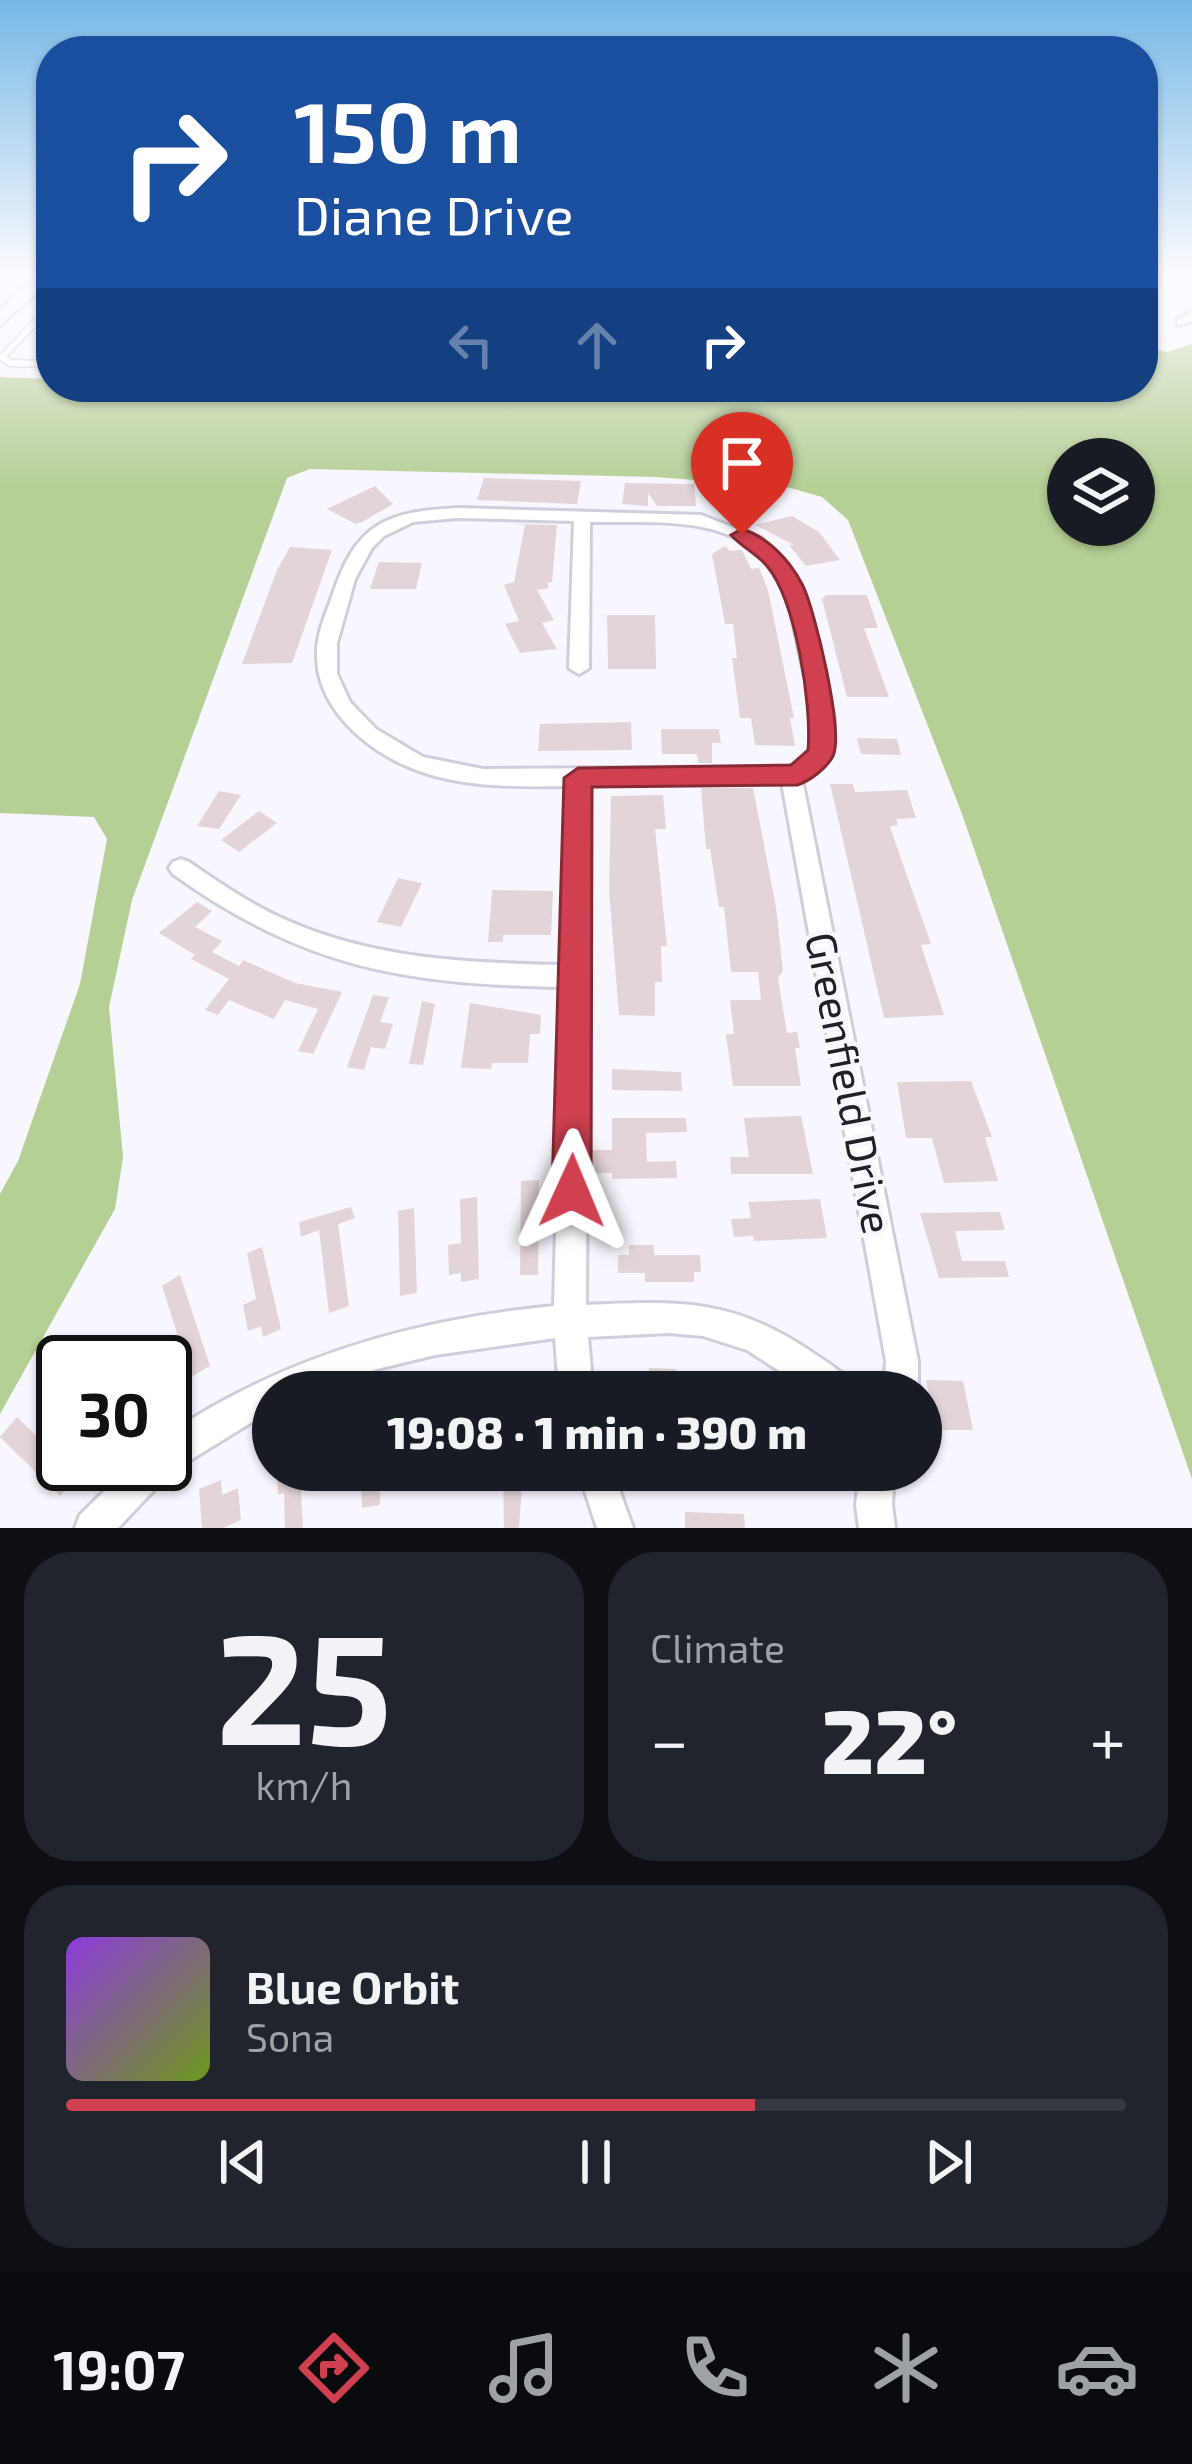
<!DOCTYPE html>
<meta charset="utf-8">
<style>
:root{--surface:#171b24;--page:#20242c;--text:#f1f3f6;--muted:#9ea1a6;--line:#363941;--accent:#d04050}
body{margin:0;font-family:"Exo 2",sans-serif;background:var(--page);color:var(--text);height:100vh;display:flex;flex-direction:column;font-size:45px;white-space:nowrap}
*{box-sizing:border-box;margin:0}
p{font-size:39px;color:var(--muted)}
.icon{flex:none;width:66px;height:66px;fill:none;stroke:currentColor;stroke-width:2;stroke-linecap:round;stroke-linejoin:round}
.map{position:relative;height:1528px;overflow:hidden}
.panel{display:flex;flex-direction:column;gap:24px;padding:24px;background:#0d0f14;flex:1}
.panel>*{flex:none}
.top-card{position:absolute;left:36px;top:36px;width:1122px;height:366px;border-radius:48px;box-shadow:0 3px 9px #0004;background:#1a4fa0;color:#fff;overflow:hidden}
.buttons{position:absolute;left:1047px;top:438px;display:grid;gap:24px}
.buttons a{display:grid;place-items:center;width:108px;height:108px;border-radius:50%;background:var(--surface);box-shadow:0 3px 9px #0004;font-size:60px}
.speed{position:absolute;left:36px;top:1335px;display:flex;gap:24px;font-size:60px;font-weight:700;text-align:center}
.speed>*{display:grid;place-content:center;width:156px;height:156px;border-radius:50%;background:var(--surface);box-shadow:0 3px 9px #0004;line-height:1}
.speed .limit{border:6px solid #111;border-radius:18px;background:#fff;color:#111}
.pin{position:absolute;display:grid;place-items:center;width:102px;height:102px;color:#fff;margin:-123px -51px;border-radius:50% 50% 50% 0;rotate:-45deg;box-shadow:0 0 12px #0007}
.pin .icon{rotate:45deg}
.me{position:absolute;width:132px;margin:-66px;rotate:1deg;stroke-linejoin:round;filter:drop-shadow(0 0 9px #0008)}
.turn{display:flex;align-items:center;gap:42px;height:252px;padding:0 60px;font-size:54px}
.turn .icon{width:156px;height:156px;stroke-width:2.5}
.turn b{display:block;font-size:84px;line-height:102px}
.lanes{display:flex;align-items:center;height:114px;padding:0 60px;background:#0003;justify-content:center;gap:60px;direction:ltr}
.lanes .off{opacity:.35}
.big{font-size:90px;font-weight:800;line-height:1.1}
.panel .widget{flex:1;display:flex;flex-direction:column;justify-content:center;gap:18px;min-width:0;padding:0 42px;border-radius:48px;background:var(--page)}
.panel .dial{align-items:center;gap:0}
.dial b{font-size:156px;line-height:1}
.song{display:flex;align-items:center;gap:36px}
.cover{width:144px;height:144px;border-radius:18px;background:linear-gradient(135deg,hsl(270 70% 55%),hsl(80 70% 35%))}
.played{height:12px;border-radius:6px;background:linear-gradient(90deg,var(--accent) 65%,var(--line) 65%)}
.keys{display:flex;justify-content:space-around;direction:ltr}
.heat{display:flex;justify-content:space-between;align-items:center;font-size:66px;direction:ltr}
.panel .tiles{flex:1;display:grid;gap:24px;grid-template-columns:1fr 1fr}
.widget:last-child{grid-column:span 2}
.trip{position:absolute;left:252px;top:1371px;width:690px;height:120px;border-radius:60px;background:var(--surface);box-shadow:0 3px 9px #0004;font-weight:800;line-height:120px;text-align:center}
.tabs{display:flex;height:192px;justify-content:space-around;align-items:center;background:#090b0e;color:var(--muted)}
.tabs .icon{width:84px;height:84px}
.tabs .active{color:var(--accent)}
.tabs b{font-size:54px;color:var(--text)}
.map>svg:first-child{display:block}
</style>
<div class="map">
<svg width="1192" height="1528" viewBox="0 0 1192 1528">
<rect width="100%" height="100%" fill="#f8f7ff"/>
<!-- green -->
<path fill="#b6cf95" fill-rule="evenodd" d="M1192,344V1479L962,814L848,520L822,497L787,487L655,477L310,469L287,478L132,900L109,1007L123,1157L115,1209L0,1414V1194L18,1161L80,984L107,839L94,817L0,813V377L51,379V387H1143V346L1167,352ZM1068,459H1134V525H1068Z"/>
<!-- building -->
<g fill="#e3d4d9">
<path d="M484,478L581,481L577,504L477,500Z"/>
<path d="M625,483L694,484L696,506H657L648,493V506L622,504Z"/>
<path d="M375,486L393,504L362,522L356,524L327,509Z"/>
<path d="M792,516L819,532L840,560L806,566L789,545H794L755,525Z"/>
<path d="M513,524L557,525L552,582L547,583L549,588L537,590L554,620L542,623L557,649L520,653L505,624L519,621L504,585L514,582L525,525Z"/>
<path d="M725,546L730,551L742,550L751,569L759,568L768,590L794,718H790L795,746L755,745L751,718H740L732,658H737L733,624H725L712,554Z"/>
<path d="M290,547L332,550L292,663L242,664L277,570Z"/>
<path d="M379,562L422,563L416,589H370Z"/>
<path d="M826,595H867L878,628H864L889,697H847L822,599Z"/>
<path d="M607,615H655L656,669H608Z"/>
<path d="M631,722L632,750L538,751L540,724Z"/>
<path d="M661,729H719L721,743H712V763H698L697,754H662Z"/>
<path d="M857,738L897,739L901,755L861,754Z"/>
<path d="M830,784H853L855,792L907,790L916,818L896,819L898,825L890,826L891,830L931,944L921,945L944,1015L884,1018Z"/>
<path d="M701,788H753L776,907L783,971L778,978L787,1033L797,1032L800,1048H795L801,1086H733L726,1034H734L730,1000H761L758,972H731L724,907H719L710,849H706Z"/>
<path d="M219,791L241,795L219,829L197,826Z"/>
<path d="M663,795L666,829H655L667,946H661L662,982H655V1016L619,1015L609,890L611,796Z"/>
<path d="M259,811L277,823L239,852L221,840Z"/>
<path d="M398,878L422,883L401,927L377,922Z"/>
<path d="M492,890L553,891L551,935H503V942H488Z"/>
<path d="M197,902L212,911L195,927L222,941L212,952L239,966L243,960L295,983L342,992L313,1054L298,1051L318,1009L285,1000L274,1019L229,1000L218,1015L205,1010L229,979L191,959L195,955L159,933Z"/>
<path d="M373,995L389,997L380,1022L393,1024L385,1049L371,1047L364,1070L347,1067Z"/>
<path d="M422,1001L435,1004L423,1065L409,1064Z"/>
<path d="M470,1003L541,1015L540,1034H530L528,1063H492L491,1069L461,1068Z"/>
<path d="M612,1069L681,1072L682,1091L612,1090Z"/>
<path d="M971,1081L992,1137H985L998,1181L944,1183L932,1138H906L897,1082Z"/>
<path d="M801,1116L813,1174H731L730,1157H749L744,1118Z"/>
<path d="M612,1118H686L687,1132L646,1133L647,1162L676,1161L677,1178L612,1179V1173H591V1150H612Z"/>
<path d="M539,1180L538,1275H520L521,1181Z"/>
<path d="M477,1197L479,1279L461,1282V1273L449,1275L448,1245L461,1243L460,1199Z"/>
<path d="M820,1199L827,1238L754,1241L753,1236L734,1237L731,1219L751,1218L748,1202Z"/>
<path d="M351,1207L355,1218L338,1224L349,1306L329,1313L319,1230L301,1237L299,1222Z"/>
<path d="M414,1208L417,1293L400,1296L398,1211Z"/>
<path d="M1000,1212L1005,1230L955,1231L962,1261H1005L1009,1277L939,1278L920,1213Z"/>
<path d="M629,1245H654V1255H700L701,1272H694V1282H645V1273H618V1255H629Z"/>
<path d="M262,1247L281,1329L263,1337L261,1326L248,1331L243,1305L256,1299L247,1253Z"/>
<path d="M180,1275L210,1366L191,1377L162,1286Z"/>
<path d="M649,1368L676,1369V1392H649Z"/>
<path d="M926,1380L963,1381L973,1430H936Z"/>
<path d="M17,1417L77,1475L60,1496L0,1437Z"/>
<path d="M283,1470H300L303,1528H285L284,1493L278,1495L277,1475Z"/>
<path d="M361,1470H379L380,1505L362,1508Z"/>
<path d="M503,1470H523L519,1528H504Z"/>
<path d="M221,1480L222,1495L238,1488L241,1520L223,1528H202L199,1489Z"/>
<path d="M685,1512L744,1514L745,1528H685Z"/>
</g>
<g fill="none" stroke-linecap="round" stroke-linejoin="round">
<!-- service casing -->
<g stroke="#cfcedb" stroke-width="9">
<path id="service" d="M38,320L2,357L10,363L51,364"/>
</g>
<!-- minor casing -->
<g stroke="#cfcedb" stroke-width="6">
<g id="minor">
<path d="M1192,312V321L1178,325V319Z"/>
<path d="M457,508L701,515L761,538L787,563L805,599L834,717V740L824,764L821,769L802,779L918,1361V1392H884L886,1361L782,783L589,785L586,1305C682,1301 733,1298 816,1355C831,1365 848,1375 856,1392H812L747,1350L703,1336L669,1333L588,1337L593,1392H559L555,1338L435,1355L377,1369L312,1392H273V1409L171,1472L118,1528H75L80,1515L132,1464H165V1436C282,1357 414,1319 554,1306L562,987C404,984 305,968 173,874L169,868L173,862L181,859L189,862C220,883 251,905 286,920C373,959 468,963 563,965L567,786C509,787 449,788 396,761C357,741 317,703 317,656C316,635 326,614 333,594C342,568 353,541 377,526C401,511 430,510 457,508ZM457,518L574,521L569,668L579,674L589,668L590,522C650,523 734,513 774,569C791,594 794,630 801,659C809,694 820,725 806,759L788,767L483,769L423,757L376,729L350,702L337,674V643L355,579L372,548L384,536L413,522Z"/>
<path d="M578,1470H612L633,1528H597Z"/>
<path d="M860,1470H894L892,1505L895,1528H859L856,1505Z"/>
</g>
</g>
<!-- secondary casing -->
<g stroke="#cfcedb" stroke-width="6">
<path id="secondary" d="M39,274H51V280L0,325V310Z"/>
</g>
<!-- service -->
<use href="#service" stroke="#fff" stroke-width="6"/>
<!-- minor -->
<use href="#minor" fill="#fff" fill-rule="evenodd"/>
<!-- secondary -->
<use href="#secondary" fill="#fff" fill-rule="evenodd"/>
</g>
<!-- sky -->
<linearGradient id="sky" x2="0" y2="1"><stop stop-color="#76b8e6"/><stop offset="0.56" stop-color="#fcfbff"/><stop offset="1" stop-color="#fcfbff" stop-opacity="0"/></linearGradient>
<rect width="1192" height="487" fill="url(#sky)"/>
<!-- route -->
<path fill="#d04050" stroke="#872a34" stroke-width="3" d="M742,529C768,537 790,561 802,584C815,609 844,732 833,756C827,768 810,781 797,785L592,787L591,1191L585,1205L572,1210L558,1205L552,1191L564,778L578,768L791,765L808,750C812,705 796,601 767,566C757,554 742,547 731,535Z"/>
<g text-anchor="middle" stroke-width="9" stroke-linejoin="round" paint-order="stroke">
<!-- near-street labels -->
<g font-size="42" fill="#202025" stroke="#f8f7ff">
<text transform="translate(849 1083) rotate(79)" y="15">Greenfield Drive</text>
</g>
</g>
</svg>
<div class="buttons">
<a><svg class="icon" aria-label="layers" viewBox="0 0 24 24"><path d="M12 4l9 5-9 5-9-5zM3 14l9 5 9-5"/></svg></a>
</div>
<div class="speed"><div class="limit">30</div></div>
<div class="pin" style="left:742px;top:535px;background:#d93025"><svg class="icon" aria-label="arrive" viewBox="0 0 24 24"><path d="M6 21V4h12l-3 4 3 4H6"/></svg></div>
<svg class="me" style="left:572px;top:1191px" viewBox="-20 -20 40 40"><path d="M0-17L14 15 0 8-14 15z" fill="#d04050" stroke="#fff" stroke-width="4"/></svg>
<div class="trip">19:08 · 1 min · 390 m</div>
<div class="top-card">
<div class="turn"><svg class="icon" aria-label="right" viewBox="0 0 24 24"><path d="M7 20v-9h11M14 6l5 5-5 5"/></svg><div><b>150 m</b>Diane Drive</div></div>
<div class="lanes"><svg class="icon off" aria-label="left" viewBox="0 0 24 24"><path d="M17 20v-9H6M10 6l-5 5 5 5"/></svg><svg class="icon off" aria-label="ahead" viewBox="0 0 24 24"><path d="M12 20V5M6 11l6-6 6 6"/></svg><svg class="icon" aria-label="right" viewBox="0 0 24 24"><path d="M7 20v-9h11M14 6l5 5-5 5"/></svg></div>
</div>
</div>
<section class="panel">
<div class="tiles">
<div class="widget dial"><b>25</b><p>km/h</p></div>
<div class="widget"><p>Climate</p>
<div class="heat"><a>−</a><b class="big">22°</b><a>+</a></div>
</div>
<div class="widget">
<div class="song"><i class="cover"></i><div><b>Blue Orbit</b><p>Sona</p></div></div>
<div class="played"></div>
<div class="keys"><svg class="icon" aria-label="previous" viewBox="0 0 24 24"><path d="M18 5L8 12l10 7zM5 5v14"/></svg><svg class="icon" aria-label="pause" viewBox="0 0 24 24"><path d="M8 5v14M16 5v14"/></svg><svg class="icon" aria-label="next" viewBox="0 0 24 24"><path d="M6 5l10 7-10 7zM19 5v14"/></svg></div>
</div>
</div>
</section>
<nav class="tabs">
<b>19:07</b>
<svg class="icon active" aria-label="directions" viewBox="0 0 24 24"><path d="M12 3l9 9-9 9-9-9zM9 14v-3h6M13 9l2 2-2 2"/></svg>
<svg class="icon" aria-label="music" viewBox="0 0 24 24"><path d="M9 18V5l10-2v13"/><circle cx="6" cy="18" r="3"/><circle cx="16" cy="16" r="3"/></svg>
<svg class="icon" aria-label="phone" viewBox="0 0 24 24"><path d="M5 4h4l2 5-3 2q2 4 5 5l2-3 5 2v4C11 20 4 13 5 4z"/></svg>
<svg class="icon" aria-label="climate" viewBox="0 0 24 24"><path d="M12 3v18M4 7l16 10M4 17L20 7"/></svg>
<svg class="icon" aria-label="car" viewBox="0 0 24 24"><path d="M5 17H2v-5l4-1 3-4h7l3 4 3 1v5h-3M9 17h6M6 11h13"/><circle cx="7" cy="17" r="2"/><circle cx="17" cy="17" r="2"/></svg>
</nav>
